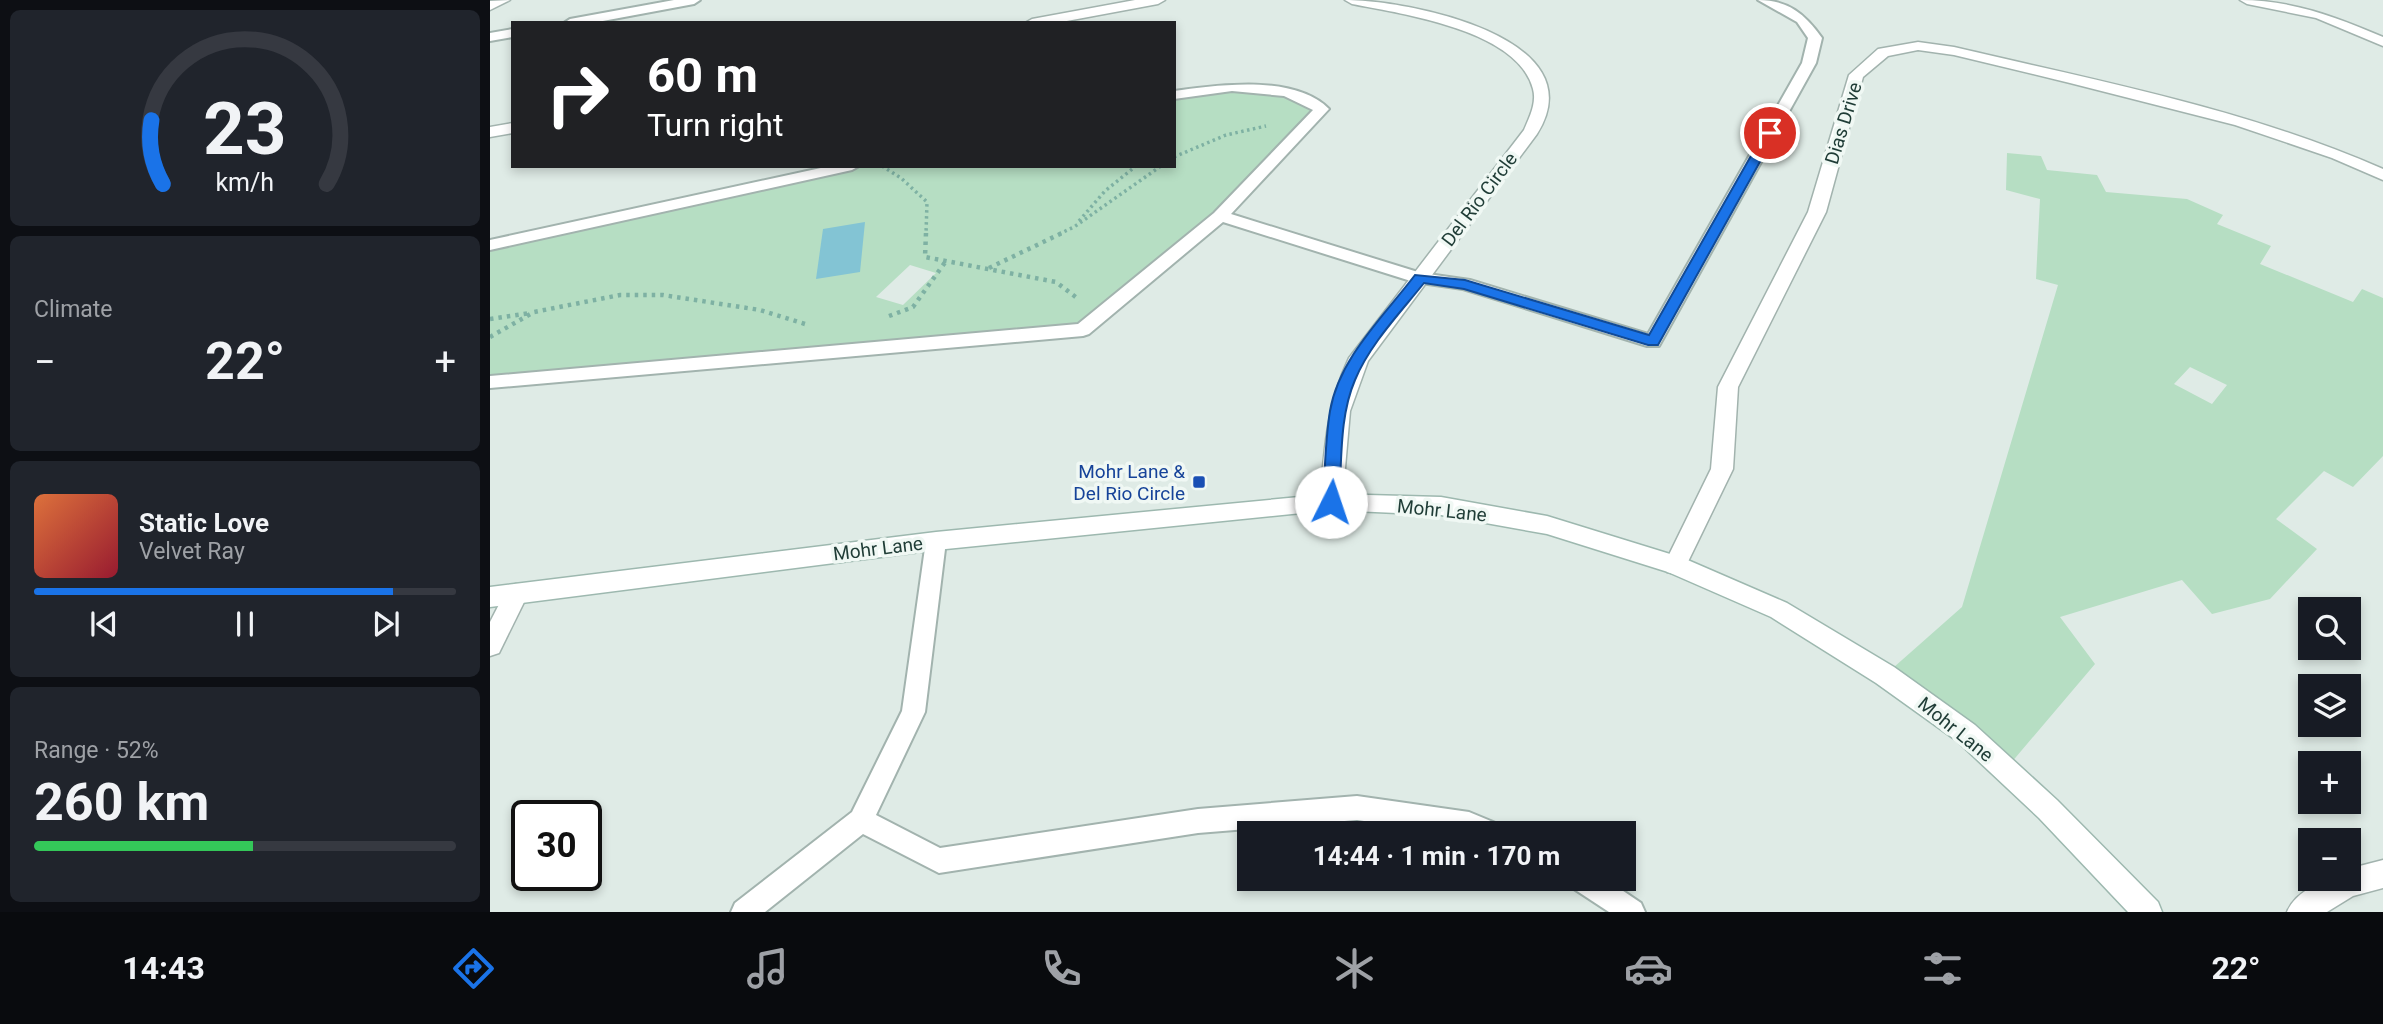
<!DOCTYPE html>
<meta charset="utf-8">
<style>
:root{--surface:#171b24;--page:#20242c;--text:#f1f3f6;--muted:#9ea1a6;--line:#363941;--accent:#1a73e8}
body{margin:0;font-family:Roboto,sans-serif;background:var(--page);color:var(--text);height:100vh;display:flex;flex-direction:column;font-size:26px;white-space:nowrap}
*{box-sizing:border-box;margin:0}
p{font-size:23px;color:var(--muted)}
.icon{flex:none;width:38px;height:38px;fill:none;stroke:currentColor;stroke-width:2;stroke-linecap:round;stroke-linejoin:round}
.map{position:relative;flex:1;overflow:hidden}
.side{display:flex;flex-direction:column;gap:10px;padding:10px;background:#0d0f14;width:490px}
.side>*{flex:none}
.banner{position:absolute;left:21px;top:21px;width:665px;height:147px;border-radius:0px;box-shadow:0 4px 10px #0003;background:#202124;color:#fff;overflow:hidden}
.tools{position:absolute;left:1808px;top:597px;display:grid;gap:14px}
.tools a{display:grid;place-items:center;width:63px;height:63px;border-radius:0px;background:var(--surface);box-shadow:0 4px 10px #0003;font-size:35px}
.speed{position:absolute;left:21px;top:800px;display:flex;gap:14px;font-size:35px;font-weight:700;text-align:center}
.speed>*{display:grid;place-content:center;width:91px;height:91px;border-radius:50%;background:var(--surface);box-shadow:0 4px 10px #0003;line-height:1}
.speed .limit{border:4px solid #111;border-radius:10px;background:#fff;color:#111}
.pin{position:absolute;display:grid;place-items:center;width:60px;height:60px;color:#fff;margin:-30px;border:4px solid #fff;border-radius:50%;box-shadow:0 2px 7px #0007}
.me{position:absolute;width:77px;margin:-38px;rotate:4deg;stroke-linejoin:round;filter:drop-shadow(0 0 5px #0008)}
.turn{display:flex;align-items:center;gap:24px;height:147px;padding:0 21px;font-size:32px}
.turn .icon{width:91px;height:91px;stroke-width:2.5}
.turn b{display:block;font-size:49px;line-height:60px}
.big{font-size:52px;font-weight:700;line-height:1.1}
.side .card{flex:1;display:flex;flex-direction:column;justify-content:center;gap:10px;min-width:0;padding:0 24px;border-radius:10px;background:var(--page)}
.side .dial{align-items:center;gap:0}
.dial svg{height:182px;overflow:visible;fill:none;stroke:var(--line);stroke-width:7;stroke-linecap:round;text-anchor:middle}
.dial text{fill:var(--text);stroke:none}
.song{display:flex;align-items:center;gap:21px}
.cover{width:84px;height:84px;border-radius:10px;background:linear-gradient(135deg,hsl(20 70% 55%),hsl(350 70% 35%))}
.played{height:7px;border-radius:4px;background:linear-gradient(90deg,var(--accent) 85%,var(--line) 85%)}
.keys{display:flex;justify-content:space-around;direction:ltr}
.heat{display:flex;justify-content:space-between;align-items:center;font-size:38px;direction:ltr}
.charge{height:10px;border-radius:5px;background:linear-gradient(90deg,#34c759 52%,var(--line) 0)}
.trip{position:absolute;left:747px;top:821px;width:399px;height:70px;border-radius:0px;background:var(--surface);box-shadow:0 4px 10px #0003;font-weight:700;line-height:70px;text-align:center}
.tabs{display:flex;height:112px;justify-content:space-around;align-items:center;background:#090b0e;color:var(--muted)}
.tabs .icon{width:49px;height:49px}
.tabs .on{color:var(--accent)}
.tabs b{font-size:32px;color:var(--text)}
main{display:flex;flex:1;min-height:0}
.map>svg:first-child{display:block}
</style>
<main>
<section class="side">
<div class="card dial"><svg viewBox="0 0 100 80">
<path d="M14 69A42 42 0 1 1 86 69"/>
<path d="M14 69A42 42 0 0 1 9 41" stroke="#1a73e8"/>
<text x="50" y="56" font-size="32" font-weight="700">23</text>
<text x="50" y="72" font-size="11">km/h</text>
</svg></div>
<div class="card"><p>Climate</p>
<div class="heat"><a>−</a><b class="big">22°</b><a>+</a></div>
</div>
<div class="card">
<div class="song"><i class="cover"></i><div><b>Static Love</b><p>Velvet Ray</p></div></div>
<div class="played"></div>
<div class="keys"><svg class="icon" aria-label="previous" viewBox="0 0 24 24"><path d="M18 5L8 12l10 7zM5 5v14"/></svg><svg class="icon" aria-label="pause" viewBox="0 0 24 24"><path d="M8 5v14M16 5v14"/></svg><svg class="icon" aria-label="next" viewBox="0 0 24 24"><path d="M6 5l10 7-10 7zM19 5v14"/></svg></div>
</div>
<div class="card"><p>Range · 52%</p><b class="big">260 km</b><div class="charge"></div></div>
</section>
<div class="map">
<svg width="1893" height="912" viewBox="0 0 1893 912">
<rect width="100%" height="100%" fill="#dfebe6"/>
<!-- green -->
<g fill="#b6dec3" fill-rule="evenodd">
<path d="M742,87L797,92L832,109L730,216L593,330L0,382V245L362,166H684V95ZM420,265L446,273L413,305L386,297Z"/>
<path d="M1517,153L1551,156L1557,170L1607,175L1616,192L1697,199L1733,215L1727,224L1781,246L1770,264L1863,302L1872,289L1893,298V456L1863,487L1834,471L1786,519L1827,549L1780,599L1722,614L1692,580L1570,617L1605,664L1515,770L1395,675L1472,607L1568,285L1546,279L1550,199L1516,190ZM1700,367L1737,385L1722,404L1684,384Z"/>
</g>
<!-- water -->
<path fill="#83c4d4" d="M375,222L370,272L326,279L333,229Z"/>
<g fill="none" stroke-linecap="round" stroke-linejoin="round">
<!-- lane casing -->
<g stroke="#a2b3ae" stroke-width="4">
<g id="lane">
<path d="M184,0H210L204,4L102,23H74L80,19Z"/>
<path d="M1268,0C1298,0 1315,14 1332,38L1326,63L1169,346H1157L973,289L924,282L733,222L599,334L593,336L0,388V376L588,324L724,213L823,110L794,96L742,91L684,99V91C728,85 804,74 839,109L741,214L931,273L980,280L1158,334L1312,63L1318,38L1307,22Z"/>
<path d="M23,29V37L0,41V33Z"/>
<path d="M340,166H369L362,170L0,250V240Z"/>
<path d="M446,533L453,535L456,541L435,712L386,815L450,848L708,809L867,796L979,812L1008,824L1011,833H959L867,820L708,833L449,873L373,834L275,912H241L245,903L362,812L412,711L436,541L439,535Z"/>
<path d="M1077,878H1114L1151,903L1155,912H1119L1081,887Z"/>
</g>
</g>
<!-- street casing -->
<g stroke="#a2b3ae" stroke-width="3">
<g id="street">
<path d="M20,0L0,10V1Z"/>
<path d="M645,0H675L668,4L566,23H535L542,19Z"/>
<path d="M855,0C917,0 1108,37 1047,134L878,361L860,411L852,502L849,508L841,510L833,508L830,502C834,451 837,404 859,358L1034,130C1039,118 1047,103 1043,89C1028,30 913,14 862,4Z"/>
<path d="M1750,0C1802,0 1846,17 1893,37V46L1826,18L1757,4Z"/>
<path d="M1428,42L1464,47C1608,81 1757,109 1893,169V180L1842,158L1745,125L1580,83L1464,55L1428,50L1398,56L1373,77L1336,212L1248,387L1243,469L1193,572L1185,574L1177,572L1174,565L1221,469L1228,387L1318,212L1359,75L1388,49Z"/>
<path d="M23,123V133L0,137V127Z"/>
<path d="M26,584L34,587L38,594L9,653L0,656V622L18,587Z"/>
<path d="M1893,860V888L1863,896L1837,912H1797C1806,890 1836,878 1858,878V869Z"/>
</g>
</g>
<!-- secondary casing -->
<g stroke="#9db8af" stroke-width="3">
<path id="secondary" d="M841,494L951,497L1057,516L1193,558L1297,603L1404,667L1485,725L1567,800L1668,902L1672,912H1638L1549,818L1467,741L1386,683L1281,617L1178,572L1057,534L951,515L841,510L446,550L0,607V587L446,532Z"/>
</g>
<!-- path-far1 -->
<g stroke="#7eb1a3" stroke-width="3.5" stroke-dasharray="2.5 3.5" stroke-linecap="butt">
<path d="M684,157L736,135L776,126"/>
<path d="M392,166L411,178L437,202L436,234"/>
<path d="M589,221L615,191L646,166"/>
<path d="M569,234L584,227L671,166"/>
</g>
<!-- path -->
<g stroke="#7eb1a3" stroke-width="4.5" stroke-dasharray="3.5 5" stroke-linecap="butt">
<path d="M436,233L435,257L566,282L587,298"/>
<path d="M499,268L572,233"/>
<path d="M399,316L423,307L456,261"/>
<path d="M0,319L40,313"/>
<path d="M0,337L44,312L130,295H173L270,310L315,324"/>
</g>
<!-- lane -->
<use href="#lane" fill="#fff" fill-rule="evenodd"/>
<!-- street -->
<use href="#street" fill="#fff" fill-rule="evenodd"/>
<!-- secondary -->
<use href="#secondary" fill="#fff" fill-rule="evenodd"/>
</g>
<!-- route -->
<path fill="#1a73e8" stroke="#114b97" stroke-width="2" d="M1280,129L1286,133L1168,345H1158L974,289L934,283C910,313 880,344 865,380C849,417 852,463 849,502L847,507H835L833,502C835,472 835,441 840,411C849,358 894,316 925,275L975,280L1159,335L1274,133Z"/>
<!-- markers -->
<rect fill="#1a4fb4" stroke="#f0f8f4" stroke-width="2.5" x="702" y="475" width="14" height="14" rx="3.5"/>
<g text-anchor="middle" stroke-width="7" stroke-linejoin="round" paint-order="stroke">
<!-- street labels -->
<g font-size="19" fill="#1f3c36" stroke="#f0f8f4">
<text transform="translate(1353 123) rotate(-73)" y="7">Dias Drive</text>
<text transform="translate(989 199) rotate(-53)" y="7">Del Rio Circle</text>
<text transform="translate(952 510) rotate(6)" y="7">Mohr Lane</text>
<text transform="translate(388 548) rotate(-7)" y="7">Mohr Lane</text>
<text transform="translate(1466 729) rotate(39)" y="7">Mohr Lane</text>
</g>
<!-- transit labels -->
<g font-size="19" fill="#164399" stroke="#f0f8f4" text-anchor="end">
<text x="695" y="478">Mohr Lane &amp;<tspan x="695" dy="22">Del Rio Circle</tspan></text>
</g>
</g>
</svg>
<div class="tools">
<a><svg class="icon" aria-label="search" viewBox="0 0 24 24"><circle cx="10" cy="10" r="6"/><path d="M15 15l6 6"/></svg></a>
<a><svg class="icon" aria-label="layers" viewBox="0 0 24 24"><path d="M12 4l9 5-9 5-9-5zM3 14l9 5 9-5"/></svg></a>
<a>+</a>
<a>−</a>
</div>
<div class="speed"><div class="limit">30</div></div>
<div class="pin" style="left:1280px;top:133px;background:#d93025"><svg class="icon" aria-label="arrive" viewBox="0 0 24 24"><path d="M6 21V4h12l-3 4 3 4H6"/></svg></div>
<svg class="me" style="left:841px;top:502px" viewBox="-20 -20 40 40"><circle r="19" fill="#fff"/><path d="M0-13L10 11 0 6-10 11z" fill="#1a73e8"/></svg>
<div class="trip">14:44 · 1 min · 170 m</div>
<div class="banner">
<div class="turn"><svg class="icon" aria-label="right" viewBox="0 0 24 24"><path d="M7 20v-9h11M14 6l5 5-5 5"/></svg><div><b>60 m</b>Turn right</div></div>
</div>
</div>
</main>
<nav class="tabs">
<b>14:43</b>
<svg class="icon on" aria-label="directions" viewBox="0 0 24 24"><path d="M12 3l9 9-9 9-9-9zM9 14v-3h6M13 9l2 2-2 2"/></svg>
<svg class="icon" aria-label="music" viewBox="0 0 24 24"><path d="M9 18V5l10-2v13"/><circle cx="6" cy="18" r="3"/><circle cx="16" cy="16" r="3"/></svg>
<svg class="icon" aria-label="phone" viewBox="0 0 24 24"><path d="M5 4h4l2 5-3 2q2 4 5 5l2-3 5 2v4C11 20 4 13 5 4z"/></svg>
<svg class="icon" aria-label="climate" viewBox="0 0 24 24"><path d="M12 3v18M4 7l16 10M4 17L20 7"/></svg>
<svg class="icon" aria-label="car" viewBox="0 0 24 24"><path d="M5 17H2v-5l4-1 3-4h7l3 4 3 1v5h-3M9 17h6M6 11h13"/><circle cx="7" cy="17" r="2"/><circle cx="17" cy="17" r="2"/></svg>
<svg class="icon" aria-label="filters" viewBox="0 0 24 24"><path d="M4 7h16M4 17h16"/><circle cx="9" cy="7" r="2"/><circle cx="15" cy="17" r="2"/></svg>
<b>22°</b>
</nav>
